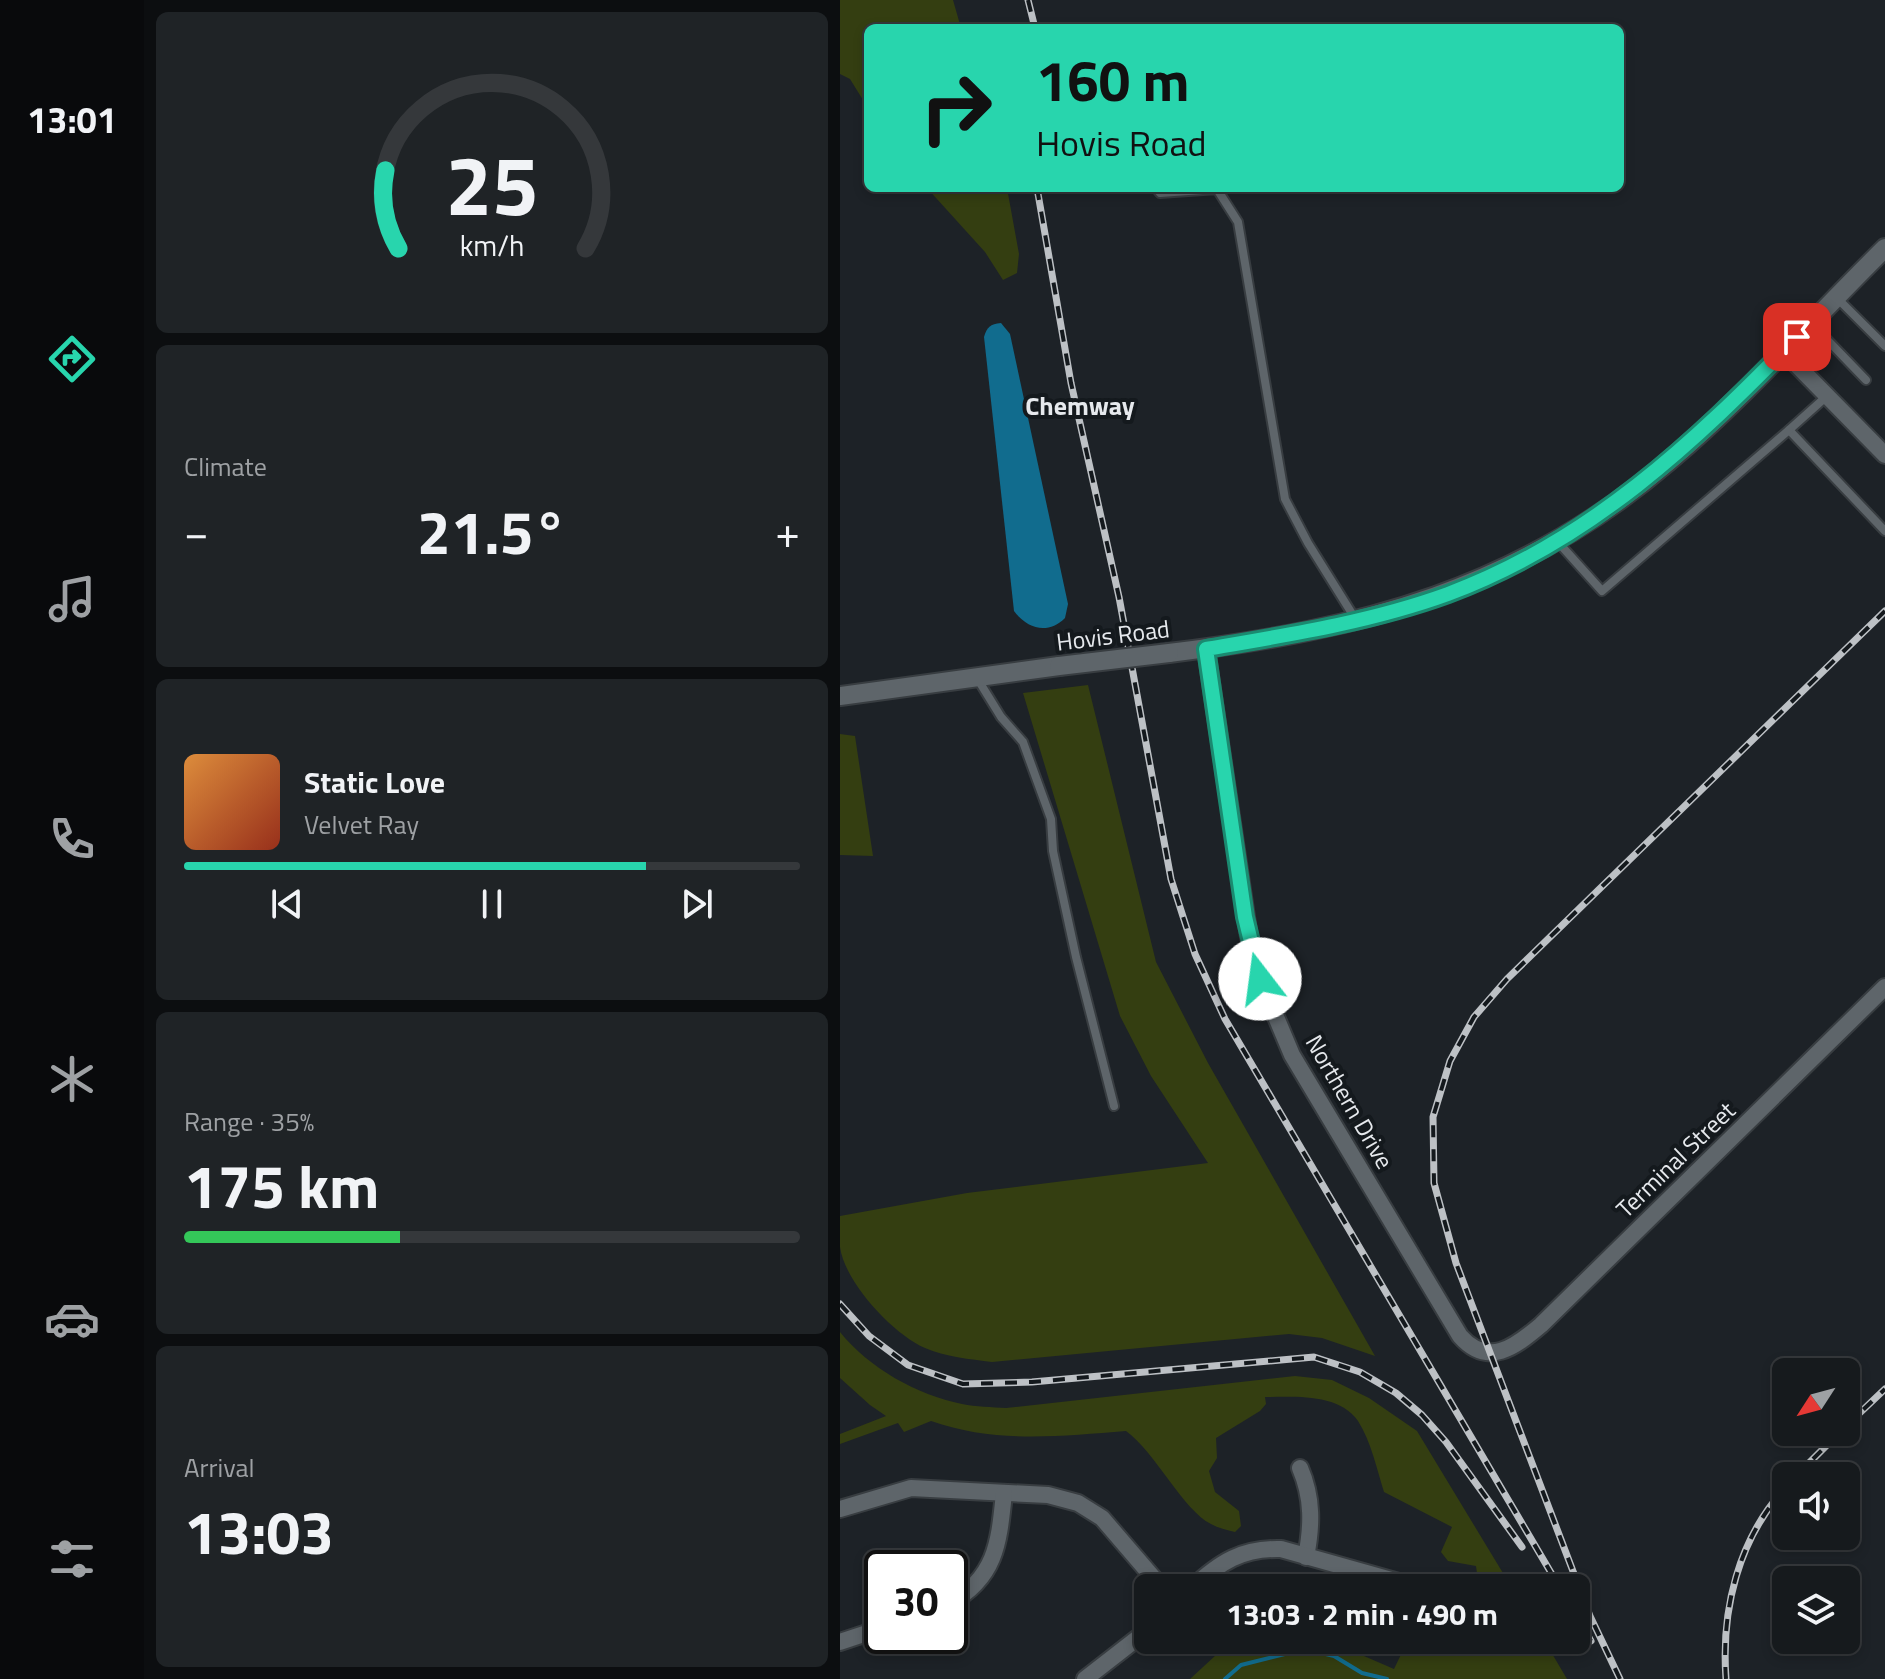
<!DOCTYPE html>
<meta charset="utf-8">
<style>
:root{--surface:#161a1d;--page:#1f2326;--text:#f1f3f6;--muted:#9ea1a4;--line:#35383b;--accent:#28d5ad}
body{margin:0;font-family:"Titillium Web",sans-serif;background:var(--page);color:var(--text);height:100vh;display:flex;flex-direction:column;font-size:30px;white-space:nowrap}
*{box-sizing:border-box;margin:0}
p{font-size:26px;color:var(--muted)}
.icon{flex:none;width:44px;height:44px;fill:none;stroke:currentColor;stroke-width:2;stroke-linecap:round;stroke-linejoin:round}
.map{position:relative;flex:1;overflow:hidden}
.side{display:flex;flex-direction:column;gap:12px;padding:12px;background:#0c0e10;width:696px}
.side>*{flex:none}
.top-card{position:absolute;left:24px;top:24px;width:760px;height:168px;border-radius:12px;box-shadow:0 4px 12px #0003,0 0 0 2px var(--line);background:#28d5ad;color:#111;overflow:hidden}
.needle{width:52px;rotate:234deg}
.fabs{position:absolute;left:932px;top:1358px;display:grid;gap:16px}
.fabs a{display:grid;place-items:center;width:88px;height:88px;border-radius:12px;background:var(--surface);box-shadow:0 4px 12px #0003,0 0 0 2px var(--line);font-size:40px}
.speed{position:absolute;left:24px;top:1550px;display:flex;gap:16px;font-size:40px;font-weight:700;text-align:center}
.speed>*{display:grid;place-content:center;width:104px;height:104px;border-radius:50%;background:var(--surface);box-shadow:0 4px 12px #0003,0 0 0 2px var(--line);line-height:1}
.speed .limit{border:4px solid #111;border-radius:12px;background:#fff;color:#111}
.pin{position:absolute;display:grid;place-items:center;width:68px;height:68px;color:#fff;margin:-34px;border-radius:16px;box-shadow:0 4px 12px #0006}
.me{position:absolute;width:88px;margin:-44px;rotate:345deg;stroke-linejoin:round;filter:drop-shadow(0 0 6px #0008)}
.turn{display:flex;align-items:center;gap:28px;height:168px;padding:0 40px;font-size:36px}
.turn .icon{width:104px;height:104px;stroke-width:2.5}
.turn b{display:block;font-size:56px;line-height:68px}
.big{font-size:60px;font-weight:700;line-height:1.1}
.side .widget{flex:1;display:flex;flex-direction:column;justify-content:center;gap:12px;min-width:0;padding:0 28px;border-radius:12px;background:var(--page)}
.side .dial{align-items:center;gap:0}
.dial svg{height:208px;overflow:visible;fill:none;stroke:var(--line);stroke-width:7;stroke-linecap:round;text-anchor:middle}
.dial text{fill:var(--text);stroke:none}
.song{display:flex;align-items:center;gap:24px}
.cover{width:96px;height:96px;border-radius:12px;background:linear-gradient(135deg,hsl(30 70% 55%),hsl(10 70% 35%))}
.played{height:8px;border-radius:4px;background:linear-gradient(90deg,var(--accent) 75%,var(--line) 75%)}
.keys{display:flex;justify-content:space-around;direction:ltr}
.heat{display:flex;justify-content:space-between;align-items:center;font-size:44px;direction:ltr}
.charge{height:12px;border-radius:6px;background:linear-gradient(90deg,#34c759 35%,var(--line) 0)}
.trip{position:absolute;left:294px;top:1574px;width:456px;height:80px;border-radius:12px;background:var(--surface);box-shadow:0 4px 12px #0003,0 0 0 2px var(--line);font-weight:700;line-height:80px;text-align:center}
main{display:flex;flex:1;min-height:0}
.tab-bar{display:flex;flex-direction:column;width:144px;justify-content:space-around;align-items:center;background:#090a0c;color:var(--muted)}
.tab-bar .icon{width:56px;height:56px}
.tab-bar .selected{color:var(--accent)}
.tab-bar b{font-size:36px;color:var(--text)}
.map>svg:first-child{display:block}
</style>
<main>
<nav class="tab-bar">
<b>13:01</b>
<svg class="icon selected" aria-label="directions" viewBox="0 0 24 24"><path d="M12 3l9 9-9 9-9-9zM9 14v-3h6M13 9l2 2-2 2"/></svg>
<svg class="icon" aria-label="music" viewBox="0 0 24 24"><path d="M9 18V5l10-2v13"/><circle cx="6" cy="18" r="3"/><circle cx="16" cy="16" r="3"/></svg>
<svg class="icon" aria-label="phone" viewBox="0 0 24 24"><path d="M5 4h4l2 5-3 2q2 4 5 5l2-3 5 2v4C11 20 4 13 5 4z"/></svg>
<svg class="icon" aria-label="climate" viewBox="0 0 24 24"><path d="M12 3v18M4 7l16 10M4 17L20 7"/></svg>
<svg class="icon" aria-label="car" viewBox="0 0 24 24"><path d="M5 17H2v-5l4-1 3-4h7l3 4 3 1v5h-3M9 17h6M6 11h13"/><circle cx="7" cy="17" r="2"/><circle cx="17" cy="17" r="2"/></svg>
<svg class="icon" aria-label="filters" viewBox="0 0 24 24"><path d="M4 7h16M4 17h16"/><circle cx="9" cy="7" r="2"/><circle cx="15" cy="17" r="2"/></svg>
</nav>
<section class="side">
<div class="widget dial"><svg viewBox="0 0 100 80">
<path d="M14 69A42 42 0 1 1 86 69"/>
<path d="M14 69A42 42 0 0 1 9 39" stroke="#28d5ad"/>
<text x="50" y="56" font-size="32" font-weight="700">25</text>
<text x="50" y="72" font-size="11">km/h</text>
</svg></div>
<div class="widget"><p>Climate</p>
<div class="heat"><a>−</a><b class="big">21.5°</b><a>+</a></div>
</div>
<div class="widget">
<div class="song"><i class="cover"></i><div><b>Static Love</b><p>Velvet Ray</p></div></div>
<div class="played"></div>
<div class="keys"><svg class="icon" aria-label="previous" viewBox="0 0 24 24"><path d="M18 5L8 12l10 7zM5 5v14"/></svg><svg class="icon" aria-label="pause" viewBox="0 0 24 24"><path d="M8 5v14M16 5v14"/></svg><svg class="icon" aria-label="next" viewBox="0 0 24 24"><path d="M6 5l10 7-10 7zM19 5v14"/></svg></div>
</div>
<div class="widget"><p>Range · 35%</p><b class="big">175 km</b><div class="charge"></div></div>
<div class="widget"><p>Arrival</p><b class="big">13:03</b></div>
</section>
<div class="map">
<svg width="1045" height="1679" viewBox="0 0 1045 1679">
<rect width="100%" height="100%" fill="#1d2227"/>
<!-- green -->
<g fill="#343e11">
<path d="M0,0H113L121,28H28V108L10,79L0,74Z"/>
<path d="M87,188H167L179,254L177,273L163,280L145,252Z"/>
<path d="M248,685L316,962L368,1063L535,1356L482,1338L449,1334L152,1362C130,1359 105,1357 85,1348C53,1334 5,1283 0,1247C0,1237 0,1226 0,1216L127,1193L368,1163L311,1076L280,1016L183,693Z"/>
<path d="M0,734L15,736L33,856L0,855Z"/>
<path d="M0,1332C29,1368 77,1395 122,1404C136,1407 152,1407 166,1408L455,1376L492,1380L529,1398L577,1431L672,1588H639L636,1566L608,1561L601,1552L612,1527L544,1492C537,1470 531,1441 518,1421C499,1393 454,1397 425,1397L426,1404L420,1411L376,1438L377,1458L369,1471L375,1492L399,1511L401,1526L395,1532C387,1530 378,1528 371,1524C343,1510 316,1453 286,1431C220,1436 156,1444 91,1421L64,1432L58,1423L0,1444V1434L46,1416L30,1405L0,1378Z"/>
<path d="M387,1640H487L554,1669L568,1640L607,1642L610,1640H704L727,1679H350L376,1655Z"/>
</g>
<!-- water -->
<path fill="#116c8e" d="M161,323L170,334L228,604L225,618C208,635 187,629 174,611L144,337C147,327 150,324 161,323Z"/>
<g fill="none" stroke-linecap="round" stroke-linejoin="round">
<!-- stream -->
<path stroke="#116c8e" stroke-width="4" d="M385,1679L401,1665L465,1649L494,1656L522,1673L547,1679"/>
<!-- service casing -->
<g stroke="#383d41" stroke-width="12">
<g id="service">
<path d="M316,188L320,193L377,189L398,222L445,499L468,543L516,620"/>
<path d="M996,297L1045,346"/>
<path d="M971,323L1026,380"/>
<path d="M987,396L949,430L1045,531"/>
<path d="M717,541L762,591L949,430"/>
<path d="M137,678L161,717L183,742L211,819L213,851L236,957L274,1106"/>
</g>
</g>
<!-- minor casing -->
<g stroke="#383d41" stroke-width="20">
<g id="minor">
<path d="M943,351L1045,455"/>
<path d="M366,649L409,937L420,979L452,1055L620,1336C648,1368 675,1347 701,1325L1045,987"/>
<path d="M460,1468C473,1498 472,1526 466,1557"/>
<path d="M0,1509L71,1488L208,1495L238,1503L262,1518L322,1588"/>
<path d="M352,1588C380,1562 402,1548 441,1549L569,1585"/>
<path d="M110,1603C157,1577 159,1541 164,1493"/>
<path d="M0,1642L42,1628"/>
<path d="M245,1679L308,1630"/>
</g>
</g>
<!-- tertiary casing -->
<g stroke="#383d41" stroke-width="22">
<g id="tertiary">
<path d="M329,653C520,630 680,589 829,461C906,396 973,319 1045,248"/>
<path d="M0,696L219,666"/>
</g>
</g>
<!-- service -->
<use href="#service" stroke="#5e656a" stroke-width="8"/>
<!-- minor -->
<use href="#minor" stroke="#5e656a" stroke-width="16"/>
<!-- tertiary -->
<use href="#tertiary" stroke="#5e656a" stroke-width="18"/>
<!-- rail casing -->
<g stroke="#bdc1c5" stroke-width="7">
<g id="rail">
<path d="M188,0L195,28"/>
<path d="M197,188L231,383L279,597L331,879L355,954L385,1019L720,1588"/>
<path d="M0,1304L29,1336L68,1365L123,1384L192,1382L474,1357L520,1372L556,1393L582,1415L606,1442L682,1547"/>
<path d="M1006,1426L1045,1389"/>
<path d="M956,1476L1000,1432"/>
<path d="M736,1615L751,1641"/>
<path d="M780,1679L750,1616L616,1263L594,1183L593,1117L610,1061L634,1017L667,979L1045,611"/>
<path d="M886,1679C881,1610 898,1539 946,1487"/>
</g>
</g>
<!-- rail -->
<use href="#rail" stroke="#14191d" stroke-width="4" stroke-dasharray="12" stroke-linecap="butt"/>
<!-- tertiary-bridge casing -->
<g stroke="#383d41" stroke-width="22" stroke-linecap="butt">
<path id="tertiary-bridge" d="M219,666L329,653"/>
</g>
<!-- tertiary-bridge -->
<use href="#tertiary-bridge" stroke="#5e656a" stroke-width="18"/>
</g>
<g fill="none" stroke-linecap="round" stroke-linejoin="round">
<!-- route casing -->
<g stroke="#1a8a70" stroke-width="20">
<path id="route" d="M420,979L405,917L366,649C448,635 531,622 608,594C750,541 854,443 957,337"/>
</g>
<!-- route -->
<use href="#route" stroke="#28d5ad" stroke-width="14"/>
</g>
<g text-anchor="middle" stroke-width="8" stroke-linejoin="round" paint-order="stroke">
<!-- street labels -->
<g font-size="24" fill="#e6e9ed" stroke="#14191d">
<text transform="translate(273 636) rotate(-7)" y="8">Hovis Road</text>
<text transform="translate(509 1102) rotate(60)" y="8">Northern Drive</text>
<text transform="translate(836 1160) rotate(-44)" y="8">Terminal Street</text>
</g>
<!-- neighbourhood labels -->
<g font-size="26" font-weight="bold" fill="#e6e9ed" stroke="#14191d">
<text x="240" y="415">Chemway</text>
</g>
</g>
</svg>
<div class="fabs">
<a><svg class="needle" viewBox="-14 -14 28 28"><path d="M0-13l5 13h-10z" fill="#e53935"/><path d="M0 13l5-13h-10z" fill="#9ea1a4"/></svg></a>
<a><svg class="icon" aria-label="sound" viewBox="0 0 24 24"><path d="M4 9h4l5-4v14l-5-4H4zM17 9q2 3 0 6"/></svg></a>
<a><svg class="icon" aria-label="layers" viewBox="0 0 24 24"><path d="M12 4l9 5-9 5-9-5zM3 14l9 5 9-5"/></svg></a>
</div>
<div class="speed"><div class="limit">30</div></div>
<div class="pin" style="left:957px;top:337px;background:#d93025"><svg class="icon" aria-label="arrive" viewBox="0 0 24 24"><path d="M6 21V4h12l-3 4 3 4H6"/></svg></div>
<svg class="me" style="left:420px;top:979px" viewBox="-20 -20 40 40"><circle r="19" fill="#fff"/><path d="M0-13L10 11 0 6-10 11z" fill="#28d5ad"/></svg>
<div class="trip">13:03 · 2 min · 490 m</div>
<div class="top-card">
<div class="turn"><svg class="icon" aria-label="right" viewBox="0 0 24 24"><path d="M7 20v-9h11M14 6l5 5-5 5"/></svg><div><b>160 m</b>Hovis Road</div></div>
</div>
</div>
</main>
